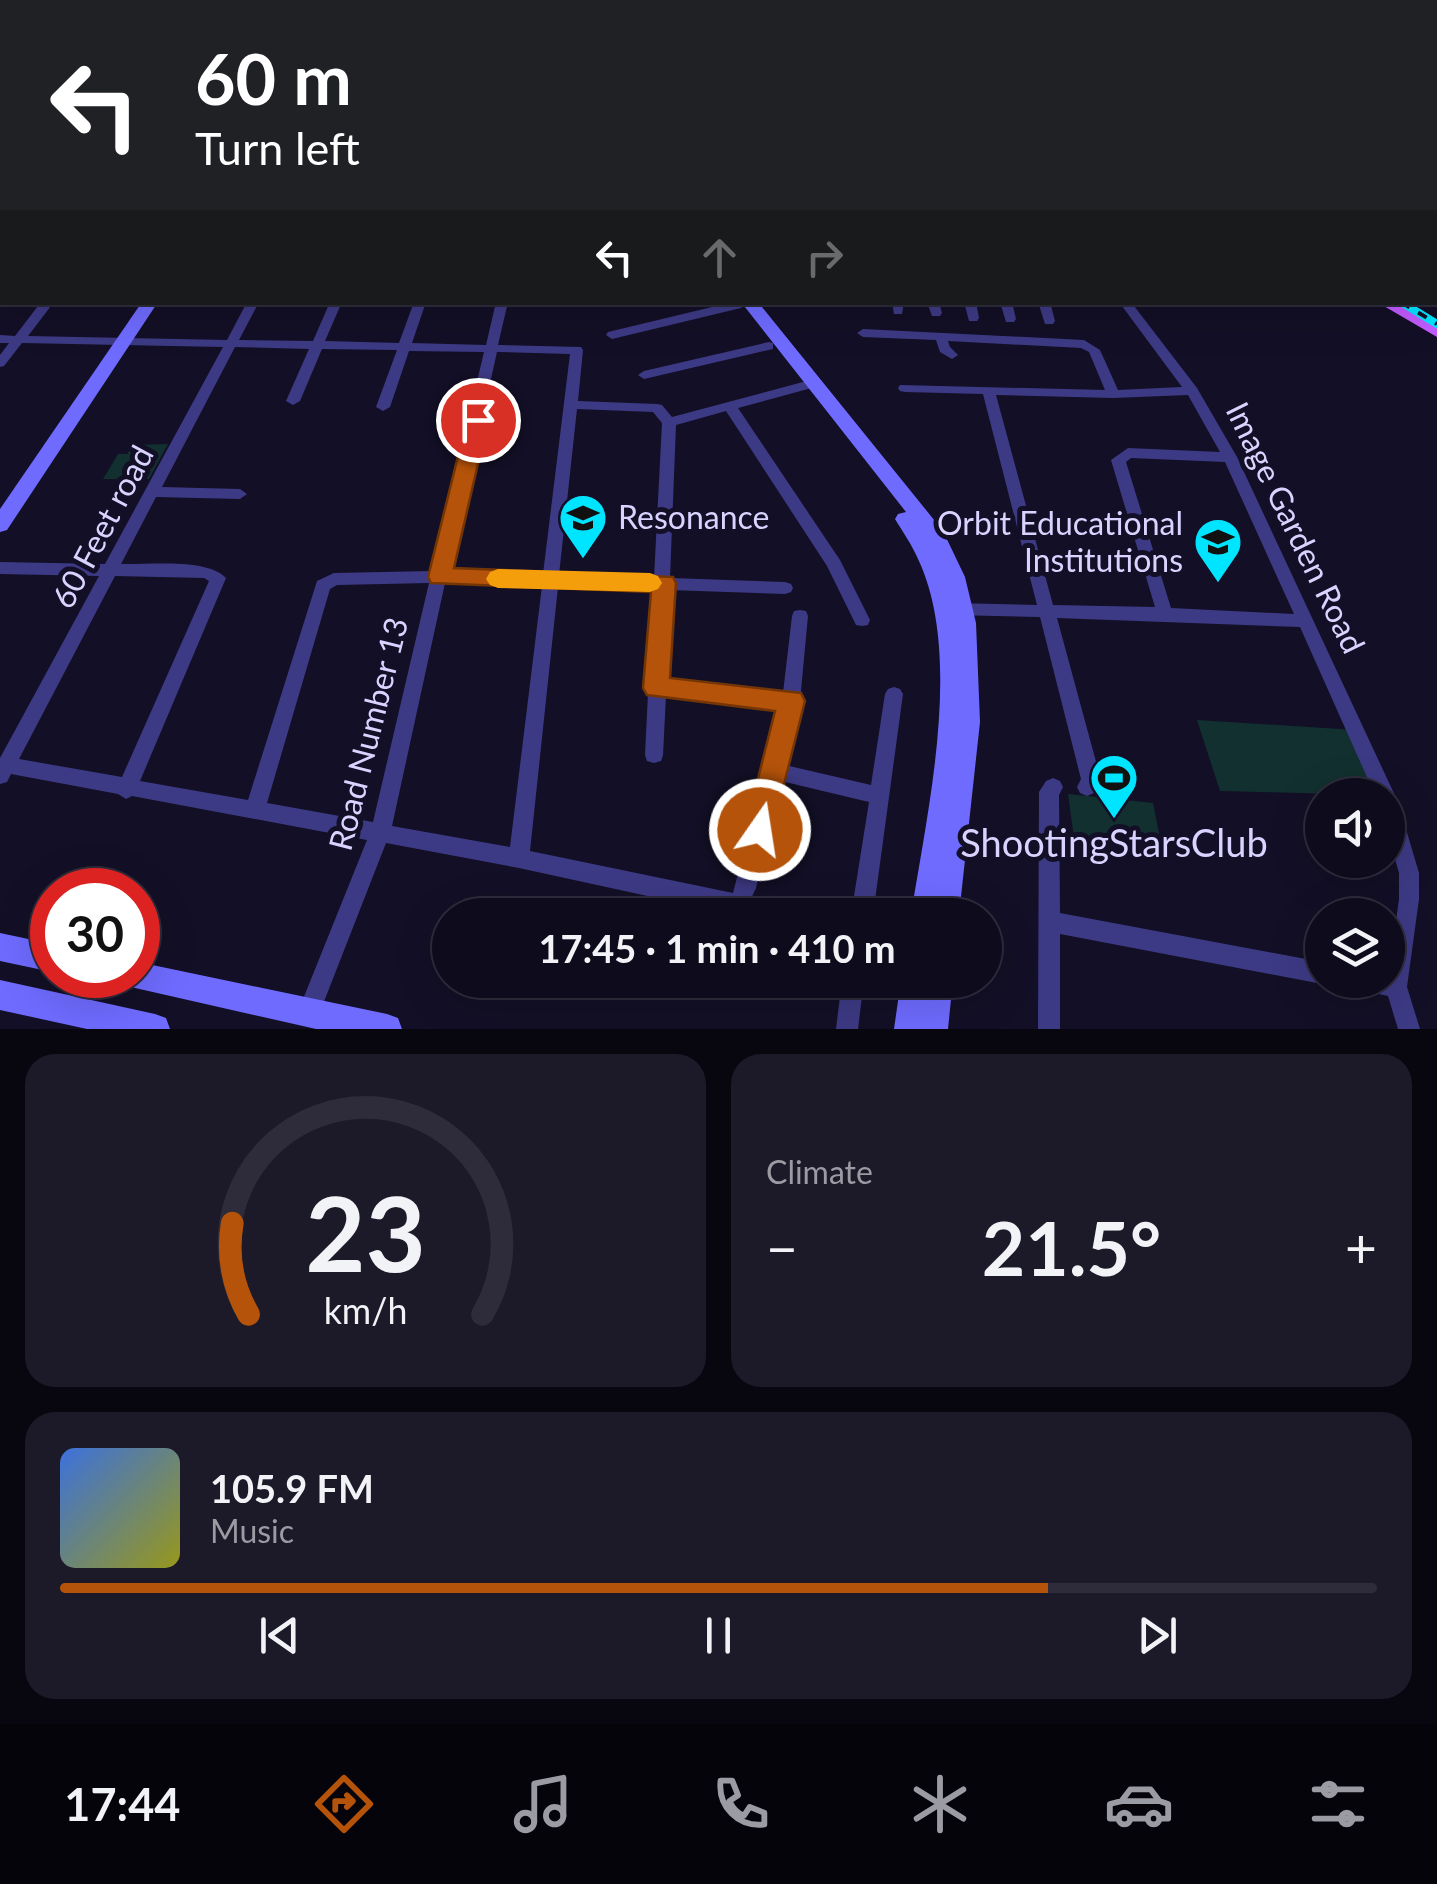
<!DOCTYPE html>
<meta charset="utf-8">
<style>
:root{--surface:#0e0b1c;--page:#1c1929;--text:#f1f3f6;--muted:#9b9ba3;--line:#2e2b3b;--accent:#b45309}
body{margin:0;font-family:Lato,sans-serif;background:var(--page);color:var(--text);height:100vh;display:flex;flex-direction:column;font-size:38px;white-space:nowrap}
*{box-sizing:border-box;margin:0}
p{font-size:32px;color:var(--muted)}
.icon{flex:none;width:55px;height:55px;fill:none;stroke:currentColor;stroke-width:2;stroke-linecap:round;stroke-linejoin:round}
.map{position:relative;height:1029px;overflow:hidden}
.sheet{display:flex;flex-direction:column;gap:25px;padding:25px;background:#08060f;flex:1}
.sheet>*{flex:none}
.top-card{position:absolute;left:0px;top:0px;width:1438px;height:305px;box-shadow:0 10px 40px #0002,0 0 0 2px var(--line);background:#202124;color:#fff;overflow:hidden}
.fabs{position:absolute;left:1305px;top:778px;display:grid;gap:20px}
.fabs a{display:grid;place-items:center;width:100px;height:100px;border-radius:50%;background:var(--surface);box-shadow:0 10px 40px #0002,0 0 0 2px var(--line);font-size:50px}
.speed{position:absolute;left:30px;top:868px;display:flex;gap:20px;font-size:50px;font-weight:700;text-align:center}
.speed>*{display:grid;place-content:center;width:130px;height:130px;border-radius:50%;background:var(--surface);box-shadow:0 10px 40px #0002,0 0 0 2px var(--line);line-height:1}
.speed .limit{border:15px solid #d22;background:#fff;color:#111}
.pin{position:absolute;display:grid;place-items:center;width:85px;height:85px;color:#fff;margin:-42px;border:5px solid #fff;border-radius:50%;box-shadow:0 2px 10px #0007}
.me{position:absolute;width:110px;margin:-55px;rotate:13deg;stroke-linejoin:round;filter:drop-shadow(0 0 8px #0008)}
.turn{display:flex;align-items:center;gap:35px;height:210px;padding:0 30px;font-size:45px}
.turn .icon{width:130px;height:130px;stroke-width:2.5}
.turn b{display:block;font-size:70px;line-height:85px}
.lanes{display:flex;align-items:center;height:95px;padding:0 30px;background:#0003;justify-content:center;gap:50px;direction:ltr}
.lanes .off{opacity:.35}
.big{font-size:75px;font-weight:700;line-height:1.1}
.sheet .card{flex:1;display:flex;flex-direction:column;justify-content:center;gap:15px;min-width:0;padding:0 35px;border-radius:30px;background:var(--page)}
.sheet .dial{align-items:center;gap:0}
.dial svg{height:260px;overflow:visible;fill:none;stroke:var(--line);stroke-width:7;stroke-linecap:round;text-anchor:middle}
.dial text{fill:var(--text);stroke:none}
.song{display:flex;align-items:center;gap:30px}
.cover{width:120px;height:120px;border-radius:15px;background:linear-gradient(135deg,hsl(220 70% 55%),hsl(60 70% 35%))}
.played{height:10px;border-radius:5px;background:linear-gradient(90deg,var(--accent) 75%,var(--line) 75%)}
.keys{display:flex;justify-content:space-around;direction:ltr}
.heat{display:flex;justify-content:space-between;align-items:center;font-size:55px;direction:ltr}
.sheet .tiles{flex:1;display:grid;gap:25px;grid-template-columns:1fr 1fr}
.card:last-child{grid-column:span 2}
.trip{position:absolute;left:432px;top:898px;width:570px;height:100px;border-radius:50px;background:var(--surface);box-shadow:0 10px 40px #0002,0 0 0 2px var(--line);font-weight:700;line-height:100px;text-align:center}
.tabs{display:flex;height:160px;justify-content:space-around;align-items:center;background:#06040b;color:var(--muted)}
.tabs .icon{width:70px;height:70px}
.tabs .on{color:var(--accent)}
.tabs b{font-size:45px;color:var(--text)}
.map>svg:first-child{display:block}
</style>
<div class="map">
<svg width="1437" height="1029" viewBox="0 0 1437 1029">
<rect width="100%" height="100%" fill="#130f26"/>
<!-- green -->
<g fill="#12302f">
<path d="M168,444L149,479H103L118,454H127L133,445Z"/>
<path d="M1197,720L1355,730L1385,795L1220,791Z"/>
<path d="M1068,794L1153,803L1162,848L1074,838Z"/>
</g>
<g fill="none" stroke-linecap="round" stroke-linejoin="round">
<!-- street -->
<g fill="#3d3a85" fill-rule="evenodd">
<path d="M367,0H390L393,2H374Z"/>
<path d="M698,0H706L704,2H698Z"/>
<path d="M1202,0H1210L1208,2H1202Z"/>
<rect x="1435" y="30" width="2" height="5"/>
<rect x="1435" y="54" width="2" height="7"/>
<rect x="1435" y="93" width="2" height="6"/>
<path d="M1435,115L1437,116V122L1435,121Z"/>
<path d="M1435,134L1437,135V141L1435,140Z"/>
<rect x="1435" y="204" width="2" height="7"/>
<rect x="0" y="206" width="2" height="9"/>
<rect x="0" y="274" width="2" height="9"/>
<path d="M41,302H54L28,336L227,340L247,302H259L239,340L313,341L330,302H342L325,341L399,343L414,302H426L412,343L486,345L496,302H508L498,345L581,347L583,350L578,401L657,404L662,405L672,417L814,379L819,380L821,383L819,386L738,408L840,560L870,620L868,625L862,626L856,625L827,566L726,411L676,425L670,578L785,582L791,584L793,588L791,592L785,594L669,590L666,681L783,693L792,616L794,611L800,610L806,611L808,616L800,701L785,765L871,785L885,694L888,689L894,687L900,689L903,694L873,915H851L869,802L781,781L756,888L747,907L730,914L519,868L386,843L316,1022L308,1025L300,1022L297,1014L367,840L132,796L126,799L118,794L11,774L7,782L0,784V758L99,576L0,574V562L105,564L223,347L22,343L4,366L0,367V355L9,343H0V335L15,336ZM235,347L309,349L286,401L293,405L300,401L322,349L397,350L376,407L383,411L390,407L409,351L484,352L432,571L334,573L317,581L248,800L140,781L226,578C207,558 149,565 121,564L156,497L240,499L247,494L240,489L162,487ZM497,352L570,354L543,574L448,571ZM577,409L653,412L662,423L654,578L559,575ZM115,576L204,578L209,581L122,777L19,759ZM429,583L373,822L267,803L330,589L337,585ZM445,583L542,586L510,847L392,826ZM558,587L653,590L645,755L647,761L654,763L661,761L663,755L666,695L781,707L733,893L530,851Z"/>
<path d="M733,302H741L743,305L741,308L612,339L606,335L608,332Z"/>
<path d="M892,302H904L902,314H894Z"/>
<path d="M927,302H939L942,313L940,316H932Z"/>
<path d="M964,302H976L979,318L977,321H969Z"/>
<path d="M1000,302H1012L1016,319L1014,322H1006Z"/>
<path d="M1038,302H1050L1055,321L1053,324H1045Z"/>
<path d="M1119,302H1131L1197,388L1237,457L1398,802L1419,873V899L1407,987L1420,1029H1398L1388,996L1351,988L1348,980H1388L1399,899V873L1388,834V795H1375L1300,627L1057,618L1101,780L1094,793L1087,796L1080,793L1077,787L1081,779L1040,617L953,615L947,613L945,609L947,605L953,603L1037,605L983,394L905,392L900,391L898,388L900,385L1105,390L1089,352L1081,348L948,341L950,347L958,355L952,359L940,352L936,340L863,337L857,333L863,329L1084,340L1100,350L1118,390L1182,387ZM996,395L1113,398L1188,395L1220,452L1128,448L1111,460L1155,607L1053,605ZM1131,458L1225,462L1294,614L1171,608L1126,462Z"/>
<path d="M769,342L773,343V349L644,379L638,375L644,371Z"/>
<path d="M1053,778L1060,781L1063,787L1059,795L1060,913L1322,962V980L1330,981L1322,984L1060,934V1029H1038L1039,792L1046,781Z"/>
<path d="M842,980H864L858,1029H836Z"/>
</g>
<!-- secondary -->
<g fill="#6f6bff" fill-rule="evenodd">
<path d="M1362,0H1372L1373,2H1363Z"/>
<path d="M2,113V121L0,122V114Z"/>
<rect x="0" y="185" width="2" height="8"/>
<path d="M142,302H158L7,530L0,532V509Z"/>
<path d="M741,302H758L943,531L965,577L976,623L980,722L959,915H911C927,812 964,656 918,559C912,545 903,532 895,519L898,514L906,512Z"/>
<path d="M0,933L52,944V972L0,961Z"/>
<path d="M138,962L387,1014L398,1018L402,1029H316L122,985L117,975H138Z"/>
<path d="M0,980L155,1014L166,1018L170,1029H87L0,1010Z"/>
<path d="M901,980H953L948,1029H894Z"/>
</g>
<!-- primary -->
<g fill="#c25bff" fill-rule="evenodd">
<path d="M822,0H834L835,2H823Z"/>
<path d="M842,0H854L855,2H843Z"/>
<path d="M1377,302H1400L1437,323V337Z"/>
</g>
<!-- rail casing -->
<g stroke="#00e5ff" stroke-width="8">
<path id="rail" d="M1401,302L1437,324"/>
</g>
<!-- rail -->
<use href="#rail" stroke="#130f26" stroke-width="4" stroke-dasharray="10" stroke-linecap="butt"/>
</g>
<!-- route -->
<path fill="#b45309" stroke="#753606" stroke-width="2.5" d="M478,413L488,420L454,568L673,577L676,583L670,678L801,693L805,701L770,840L760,844L749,840L745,830L775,711L647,695L643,688L651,592L431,583L428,577L467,420Z"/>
<!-- slow -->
<path fill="#f59e0b" d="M498,569L650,573L658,576L662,583L658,589L650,592L498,588L490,585L486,579L490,572Z"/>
<!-- icons -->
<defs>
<g id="university-pin" transform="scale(2.5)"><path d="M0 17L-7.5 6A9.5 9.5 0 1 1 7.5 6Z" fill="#00e5ff" stroke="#130f26"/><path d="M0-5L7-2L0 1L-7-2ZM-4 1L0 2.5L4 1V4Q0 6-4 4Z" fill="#111"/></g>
<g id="stadium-pin" transform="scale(2.5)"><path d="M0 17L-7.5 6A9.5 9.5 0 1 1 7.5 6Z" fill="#00e5ff" stroke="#130f26"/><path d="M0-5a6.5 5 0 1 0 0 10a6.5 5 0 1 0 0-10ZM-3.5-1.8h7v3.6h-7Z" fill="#111"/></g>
</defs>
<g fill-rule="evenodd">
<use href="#university-pin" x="583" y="518"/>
<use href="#university-pin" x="1218" y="542"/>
<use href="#stadium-pin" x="1114" y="778"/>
</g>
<g text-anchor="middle" stroke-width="10" stroke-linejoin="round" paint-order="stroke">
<!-- poi labels -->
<g font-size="32" fill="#d9d4ff" stroke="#130f26" text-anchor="start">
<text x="618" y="529">Resonance</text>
<text x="1183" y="535" text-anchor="end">Orbit Educational<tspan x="1183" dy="37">Institutions</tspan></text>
</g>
<!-- street labels -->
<g font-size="32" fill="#d9d4ff" stroke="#130f26">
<text transform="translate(103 527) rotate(-62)" y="11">60 Feet road</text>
<text transform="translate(1295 528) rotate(64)" y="11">Image Garden Road</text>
<text transform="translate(369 734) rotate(-76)" y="11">Road Number 13</text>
</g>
<!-- near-poi labels -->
<g font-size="38" fill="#d9d4ff" stroke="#130f26">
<text x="1114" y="857">ShootingStarsClub</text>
</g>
</g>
</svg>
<div class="fabs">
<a><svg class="icon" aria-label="sound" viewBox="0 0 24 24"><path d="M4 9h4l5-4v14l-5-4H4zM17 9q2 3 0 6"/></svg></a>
<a><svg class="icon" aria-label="layers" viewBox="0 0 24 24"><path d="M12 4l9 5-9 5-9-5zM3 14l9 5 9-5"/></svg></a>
</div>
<div class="speed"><div class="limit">30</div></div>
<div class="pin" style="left:478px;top:420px;background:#d93025"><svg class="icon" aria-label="arrive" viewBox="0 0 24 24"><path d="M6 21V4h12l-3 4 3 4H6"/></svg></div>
<svg class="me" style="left:760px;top:830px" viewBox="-20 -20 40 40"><circle r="17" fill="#b45309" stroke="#fff" stroke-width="3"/><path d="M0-11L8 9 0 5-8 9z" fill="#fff"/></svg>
<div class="trip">17:45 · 1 min · 410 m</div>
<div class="top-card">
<div class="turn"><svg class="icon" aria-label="left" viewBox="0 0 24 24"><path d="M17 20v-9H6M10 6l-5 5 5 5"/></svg><div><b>60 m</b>Turn left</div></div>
<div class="lanes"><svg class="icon" aria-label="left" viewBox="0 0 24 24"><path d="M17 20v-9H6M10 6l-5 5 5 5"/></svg><svg class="icon off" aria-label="ahead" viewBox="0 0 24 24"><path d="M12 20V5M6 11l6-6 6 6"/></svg><svg class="icon off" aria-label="right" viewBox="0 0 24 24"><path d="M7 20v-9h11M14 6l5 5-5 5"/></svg></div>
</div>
</div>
<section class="sheet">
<div class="tiles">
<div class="card dial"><svg viewBox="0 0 100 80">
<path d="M14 69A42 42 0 1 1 86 69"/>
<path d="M14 69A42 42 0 0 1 9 41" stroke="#b45309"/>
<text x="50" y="56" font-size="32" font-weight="700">23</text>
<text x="50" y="72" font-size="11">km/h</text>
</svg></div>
<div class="card"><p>Climate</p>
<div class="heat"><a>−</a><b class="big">21.5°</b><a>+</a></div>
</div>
<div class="card">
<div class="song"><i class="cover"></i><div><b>105.9 FM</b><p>Music</p></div></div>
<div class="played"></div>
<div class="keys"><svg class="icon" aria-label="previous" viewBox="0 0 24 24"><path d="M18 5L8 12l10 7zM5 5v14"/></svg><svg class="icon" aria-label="pause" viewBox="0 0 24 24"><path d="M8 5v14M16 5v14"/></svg><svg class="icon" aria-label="next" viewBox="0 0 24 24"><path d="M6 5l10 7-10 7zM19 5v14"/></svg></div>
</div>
</div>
</section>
<nav class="tabs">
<b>17:44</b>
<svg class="icon on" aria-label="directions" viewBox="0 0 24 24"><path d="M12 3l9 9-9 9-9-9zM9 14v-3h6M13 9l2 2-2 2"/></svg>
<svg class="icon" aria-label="music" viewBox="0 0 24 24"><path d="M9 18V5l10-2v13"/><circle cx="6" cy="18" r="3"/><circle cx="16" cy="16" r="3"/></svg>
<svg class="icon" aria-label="phone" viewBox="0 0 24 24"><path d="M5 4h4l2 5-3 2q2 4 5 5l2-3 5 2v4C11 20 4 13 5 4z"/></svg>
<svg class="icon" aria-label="climate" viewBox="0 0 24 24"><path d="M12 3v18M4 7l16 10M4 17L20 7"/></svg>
<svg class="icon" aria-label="car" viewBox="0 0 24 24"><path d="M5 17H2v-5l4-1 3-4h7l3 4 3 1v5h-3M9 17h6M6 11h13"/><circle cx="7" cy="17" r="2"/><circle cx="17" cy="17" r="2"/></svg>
<svg class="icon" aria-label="filters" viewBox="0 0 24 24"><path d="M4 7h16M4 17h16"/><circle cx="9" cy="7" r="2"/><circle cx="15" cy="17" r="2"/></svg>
</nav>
